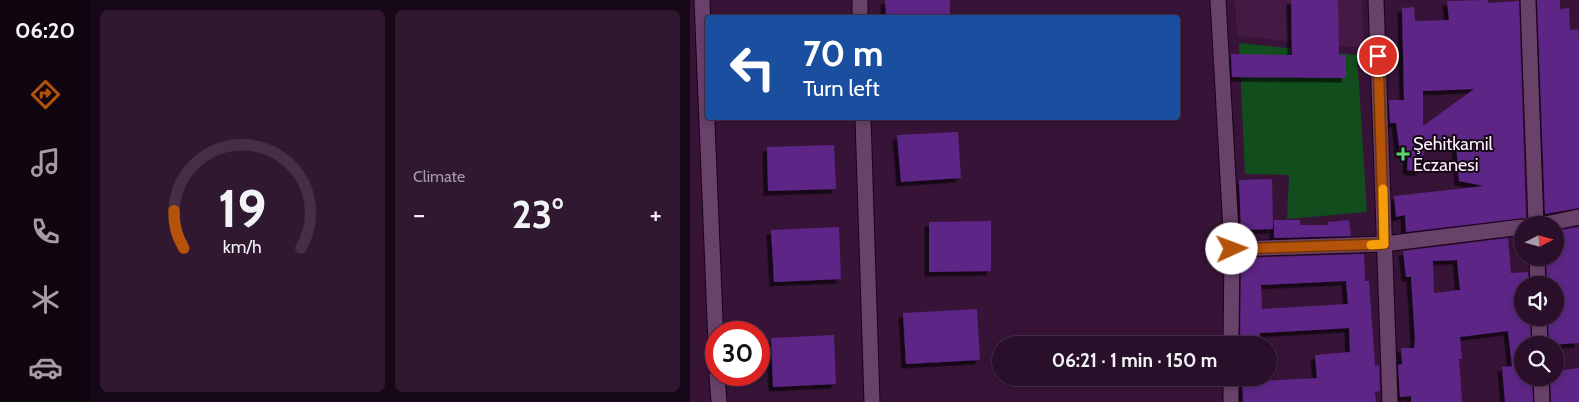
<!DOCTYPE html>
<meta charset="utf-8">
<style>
:root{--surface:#290f29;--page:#311831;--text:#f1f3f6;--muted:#a59ca8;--line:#452f46;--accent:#b45309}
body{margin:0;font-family:Cabin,sans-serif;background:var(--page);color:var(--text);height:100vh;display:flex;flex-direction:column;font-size:19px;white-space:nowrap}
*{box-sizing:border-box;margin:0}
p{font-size:16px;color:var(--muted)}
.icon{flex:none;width:28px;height:28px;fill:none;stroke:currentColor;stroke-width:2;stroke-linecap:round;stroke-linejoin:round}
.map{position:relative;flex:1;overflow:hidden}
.panel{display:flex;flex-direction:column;gap:10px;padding:10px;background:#170817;width:600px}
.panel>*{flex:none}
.top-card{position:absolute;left:15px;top:15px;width:475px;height:105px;border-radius:5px;box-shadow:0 2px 8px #0003,0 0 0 1px var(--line);background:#1a4fa0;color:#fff;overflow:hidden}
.needle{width:32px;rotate:84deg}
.controls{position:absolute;left:824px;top:216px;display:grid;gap:10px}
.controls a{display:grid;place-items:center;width:50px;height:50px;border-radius:50%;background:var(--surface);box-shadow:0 2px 8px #0003,0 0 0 1px var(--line);font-size:25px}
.speed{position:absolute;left:15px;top:321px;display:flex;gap:10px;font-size:25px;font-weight:700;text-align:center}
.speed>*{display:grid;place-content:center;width:65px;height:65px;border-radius:50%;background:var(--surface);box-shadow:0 2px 8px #0003,0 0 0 1px var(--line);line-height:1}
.speed .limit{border:8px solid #d22;background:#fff;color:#111}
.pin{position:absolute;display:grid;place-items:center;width:42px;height:42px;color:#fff;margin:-21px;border:2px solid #fff;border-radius:50%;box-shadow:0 1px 5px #0007}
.me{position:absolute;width:55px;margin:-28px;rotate:88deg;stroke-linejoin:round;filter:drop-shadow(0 0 4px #0008)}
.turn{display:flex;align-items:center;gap:18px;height:105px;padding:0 15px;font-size:22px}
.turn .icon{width:65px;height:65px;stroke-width:2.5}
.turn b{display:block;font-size:35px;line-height:42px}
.big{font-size:38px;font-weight:700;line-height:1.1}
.panel .card{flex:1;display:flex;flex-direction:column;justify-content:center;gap:8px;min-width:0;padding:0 18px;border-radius:8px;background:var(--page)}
.panel .dial{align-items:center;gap:0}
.dial svg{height:130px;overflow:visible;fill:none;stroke:var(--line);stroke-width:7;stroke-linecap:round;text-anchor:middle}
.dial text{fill:var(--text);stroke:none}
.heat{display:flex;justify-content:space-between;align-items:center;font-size:28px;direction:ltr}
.panel .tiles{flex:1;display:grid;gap:10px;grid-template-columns:repeat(2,1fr)}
.trip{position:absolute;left:302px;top:336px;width:285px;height:50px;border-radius:25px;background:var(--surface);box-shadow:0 2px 8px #0003,0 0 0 1px var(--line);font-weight:700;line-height:50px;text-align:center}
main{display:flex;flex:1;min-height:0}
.dock{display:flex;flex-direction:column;width:90px;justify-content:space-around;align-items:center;background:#100610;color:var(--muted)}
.dock .icon{width:35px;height:35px}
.dock .selected{color:var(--accent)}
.dock b{font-size:22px;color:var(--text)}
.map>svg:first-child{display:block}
</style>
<main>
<nav class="dock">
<b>06:20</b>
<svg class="icon selected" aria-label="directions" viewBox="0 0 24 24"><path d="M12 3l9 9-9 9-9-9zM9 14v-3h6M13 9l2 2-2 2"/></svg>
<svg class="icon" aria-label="music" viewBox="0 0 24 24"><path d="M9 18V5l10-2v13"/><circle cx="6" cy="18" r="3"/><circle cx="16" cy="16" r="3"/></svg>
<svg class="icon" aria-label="phone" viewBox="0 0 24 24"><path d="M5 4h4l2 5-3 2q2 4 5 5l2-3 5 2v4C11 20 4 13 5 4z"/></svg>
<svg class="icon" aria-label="climate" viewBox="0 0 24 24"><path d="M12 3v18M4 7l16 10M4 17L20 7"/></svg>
<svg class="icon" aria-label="car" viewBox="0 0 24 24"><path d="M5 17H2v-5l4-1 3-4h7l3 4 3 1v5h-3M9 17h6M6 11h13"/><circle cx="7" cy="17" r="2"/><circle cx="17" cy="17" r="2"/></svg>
</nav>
<section class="panel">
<div class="tiles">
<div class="card dial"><svg viewBox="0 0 100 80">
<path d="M14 69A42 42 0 1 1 86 69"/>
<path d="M14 69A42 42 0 0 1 8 46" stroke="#b45309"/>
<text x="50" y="56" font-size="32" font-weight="700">19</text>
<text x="50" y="72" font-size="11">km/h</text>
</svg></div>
<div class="card"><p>Climate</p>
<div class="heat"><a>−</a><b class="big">23°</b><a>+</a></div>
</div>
</div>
</section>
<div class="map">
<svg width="889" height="402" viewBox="0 0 889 402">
<defs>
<filter id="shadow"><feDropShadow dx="-4.5" dy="4.5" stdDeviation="0" flood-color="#0009"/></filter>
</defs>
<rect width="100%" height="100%" fill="#371437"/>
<!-- built -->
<path fill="#431a44" d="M545,0H672L674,48L547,36Z"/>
<!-- green -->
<path fill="#124d1e" d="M549,43L667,55L677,212L597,219L599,175L555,174Z"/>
<!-- building -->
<g fill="#5d2586" fill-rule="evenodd" filter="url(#shadow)">
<path d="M195,0H260V18H196Z"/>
<path d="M601,0H648L649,55H656V78L542,77L541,54L602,55Z"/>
<path d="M798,0V3L829,1L836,218L716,232L715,215L706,217L704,196L794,186L769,181L766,143L735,145L730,172L717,170L718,154H710L706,123H700L699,100H714L712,8L724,7L725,21L759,20L757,1ZM784,89L733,126V91Z"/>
<path d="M847,0H870V9L879,8L880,30L888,29L889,39V208L855,214Z"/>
<path d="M268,132L271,178L211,182L207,135Z"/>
<path d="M144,145L146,189L78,191L77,147Z"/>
<path d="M582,179L583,229L551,230L549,180Z"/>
<path d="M584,220H610V225H638V222L659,220L661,236L584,238Z"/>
<path d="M301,221V271L239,272V222Z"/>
<path d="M149,227L151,279L84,282L81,230Z"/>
<path d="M889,227V343L859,345L858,318H865V285H857L856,258H865V231Z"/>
<path d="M818,238L821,273L838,272L839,285H832V318H840L841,345H832V378H842L843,402H815L812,367L822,366L818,331L770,337L772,359H769L772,402H721V396L710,397L708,365L712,364L711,348H724L725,339L721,277H716L713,251ZM767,260L770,290L744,293L743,261Z"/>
<path d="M674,254L675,281H679L685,366L689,365L690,391L685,392L686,402H553L552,378H572V381L627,378L625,355L660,352L659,328L570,333V345H550L551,258ZM656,281L658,304L572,309L571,285Z"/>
<path d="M287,309L290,360L216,364L213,313Z"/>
<path d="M144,335L146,384L83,387L81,338Z"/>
<path d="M889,368V402H861L860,378H865V371Z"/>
</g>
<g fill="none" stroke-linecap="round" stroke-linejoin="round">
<!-- minor casing -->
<g stroke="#1d001e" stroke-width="17">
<g id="minor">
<path d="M12,0L26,344"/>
<path d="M170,0V18"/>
<path d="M528,0L542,249L541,345"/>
<path d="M686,0L700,402"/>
<path d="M838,0L846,225"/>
<path d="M173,118L182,402"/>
<path d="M850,225L889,217"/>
<path d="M542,249L694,244L832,227"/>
<path d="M847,258L848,285"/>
<path d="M849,318L850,345"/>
<path d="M27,375L29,402"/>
<path d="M851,378L852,402"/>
<path d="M541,402V378"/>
</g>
</g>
<!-- minor -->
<use href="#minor" stroke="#694269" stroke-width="15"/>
</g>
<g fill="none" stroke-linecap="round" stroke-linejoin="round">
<!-- route casing -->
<g stroke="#753606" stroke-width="12">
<path id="route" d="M542,249L694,244L688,56"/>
</g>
<!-- route -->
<use href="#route" stroke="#b45309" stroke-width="9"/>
<!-- slow -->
<path stroke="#f59e0b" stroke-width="9" d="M681,245L694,244L693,189"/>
</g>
<!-- markers -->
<path fill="#5ad56e" stroke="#160716" stroke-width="2" d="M710.5 146.5h5v5h5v5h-5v5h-5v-5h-5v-5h5z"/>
<g text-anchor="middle" stroke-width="4" stroke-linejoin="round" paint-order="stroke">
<!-- poi labels -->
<g font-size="18" fill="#fef0fd" stroke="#160716" text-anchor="start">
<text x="723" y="150">Şehitkamil<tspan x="723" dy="21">Eczanesi</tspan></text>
</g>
</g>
</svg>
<div class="controls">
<a><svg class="needle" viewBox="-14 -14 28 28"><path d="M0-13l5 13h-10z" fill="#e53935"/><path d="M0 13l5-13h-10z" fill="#a59ca8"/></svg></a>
<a><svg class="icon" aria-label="sound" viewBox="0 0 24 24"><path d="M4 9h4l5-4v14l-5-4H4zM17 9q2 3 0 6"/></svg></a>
<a><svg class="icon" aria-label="search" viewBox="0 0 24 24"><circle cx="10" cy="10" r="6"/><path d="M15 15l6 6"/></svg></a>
</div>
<div class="speed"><div class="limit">30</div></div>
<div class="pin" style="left:688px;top:56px;background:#d93025"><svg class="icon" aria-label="arrive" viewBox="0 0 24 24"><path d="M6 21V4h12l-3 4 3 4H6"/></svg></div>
<svg class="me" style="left:542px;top:249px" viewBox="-20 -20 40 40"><circle r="19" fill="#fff"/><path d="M0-13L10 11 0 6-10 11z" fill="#b45309"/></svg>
<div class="trip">06:21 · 1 min · 150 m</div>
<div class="top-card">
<div class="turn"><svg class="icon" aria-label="left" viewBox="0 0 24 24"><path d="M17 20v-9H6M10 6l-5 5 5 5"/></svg><div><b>70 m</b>Turn left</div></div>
</div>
</div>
</main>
